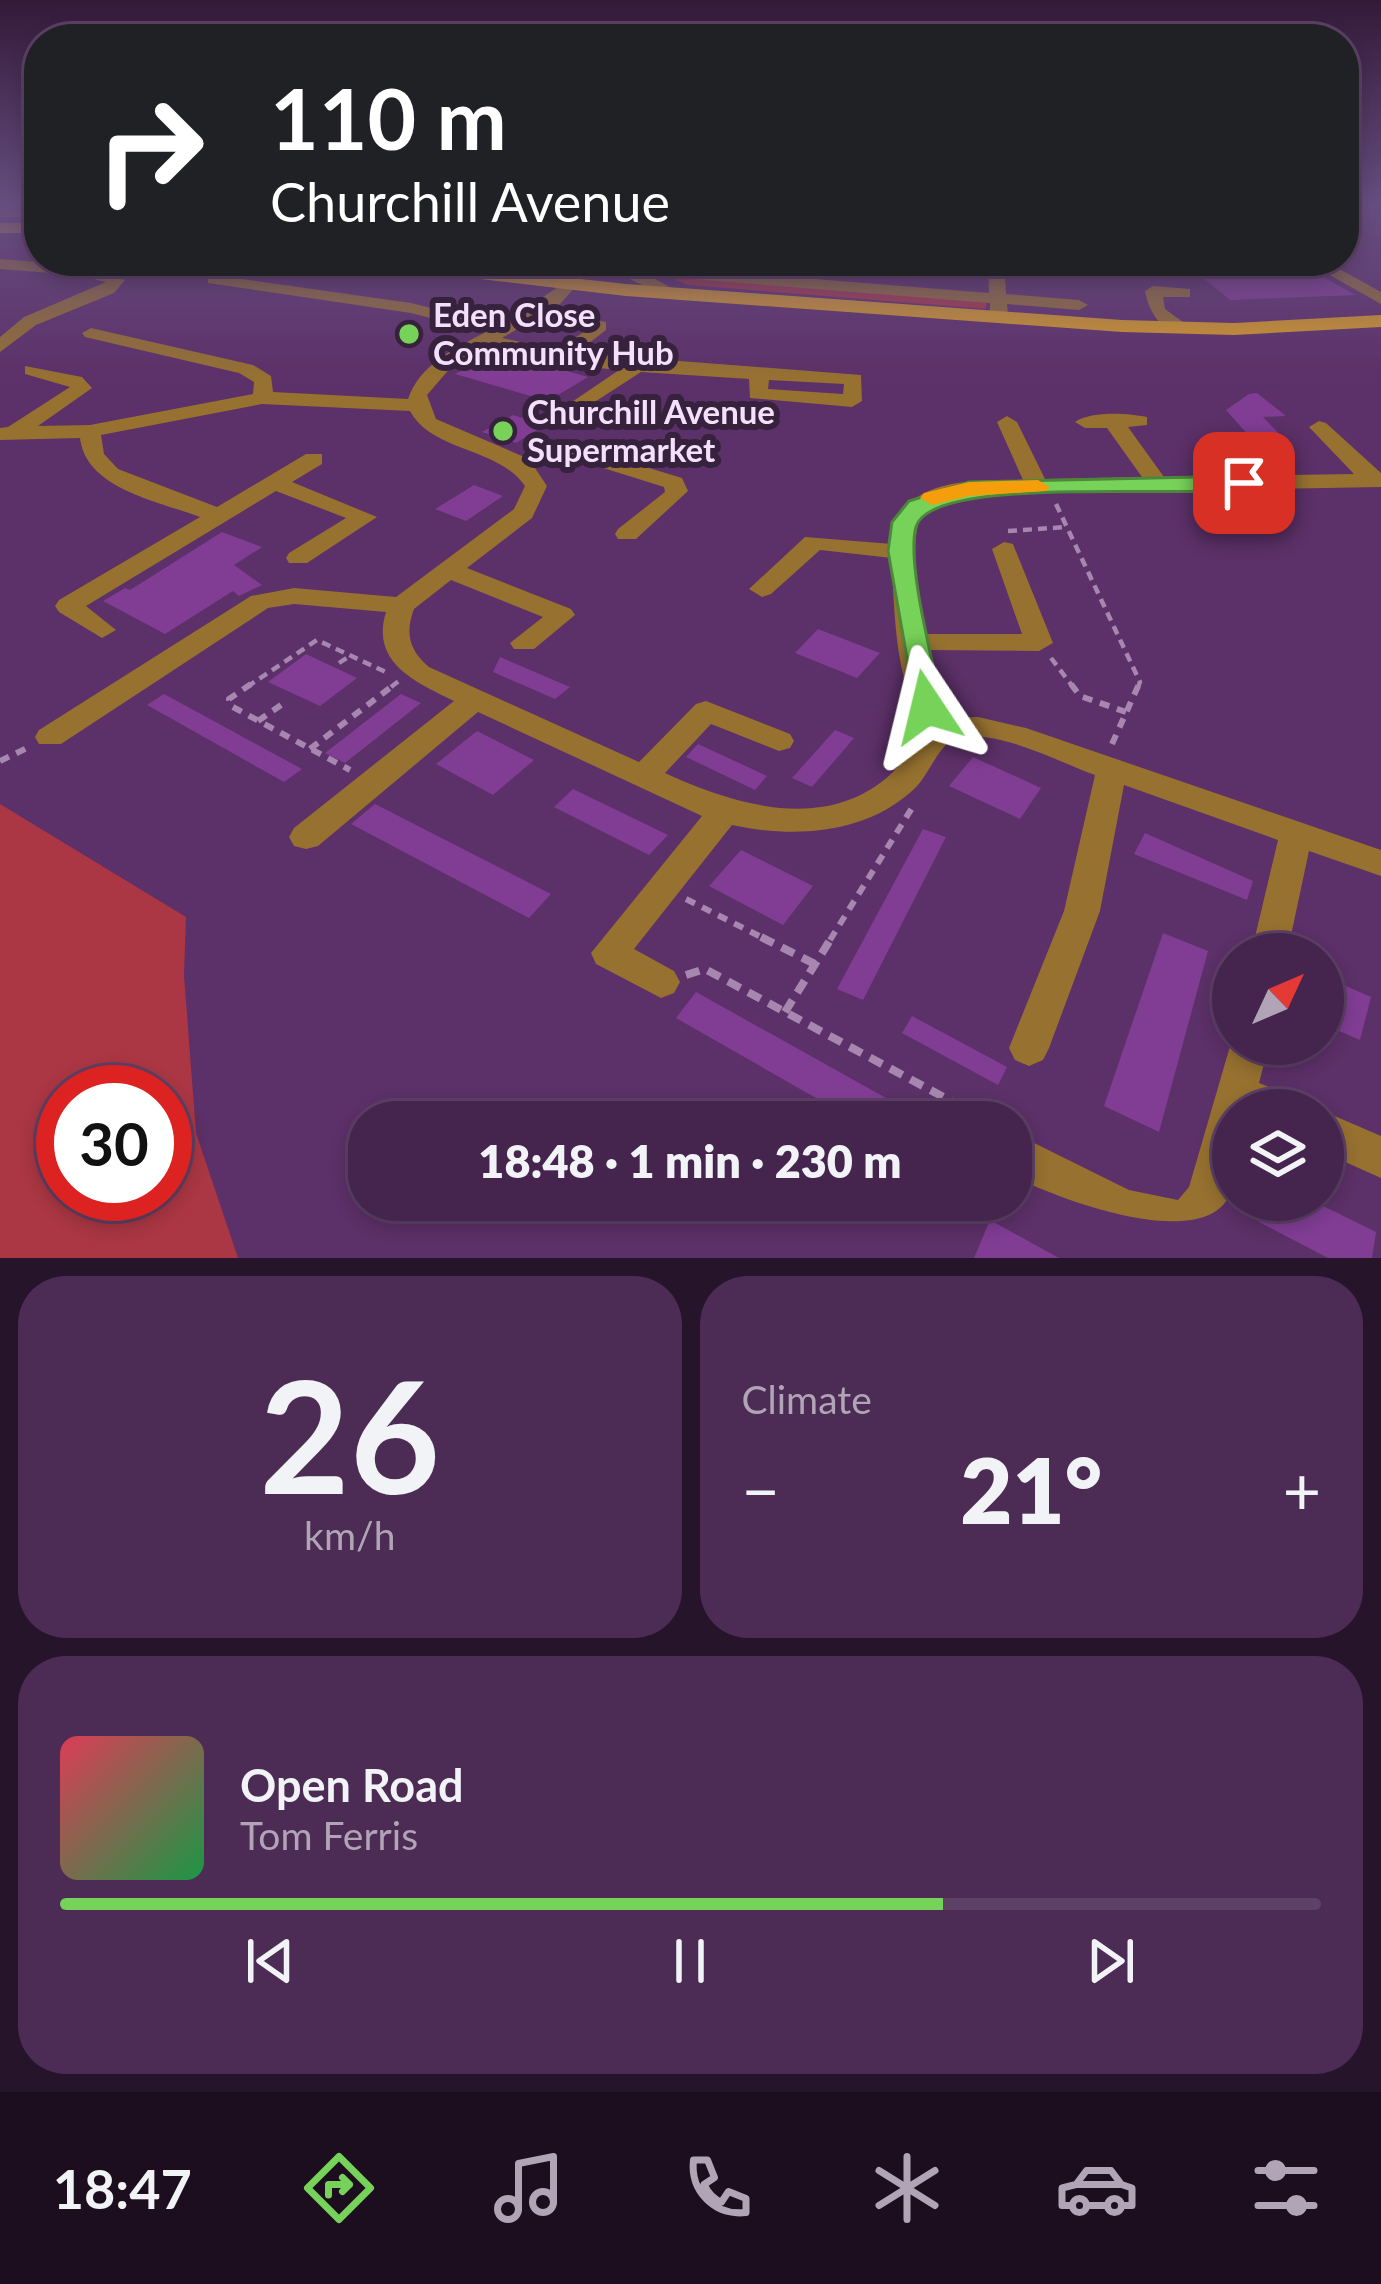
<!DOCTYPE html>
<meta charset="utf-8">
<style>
:root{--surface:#45244e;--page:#4c2c55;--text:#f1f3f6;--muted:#b0a4b6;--line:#5d4166;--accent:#77d259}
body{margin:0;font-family:Lato,sans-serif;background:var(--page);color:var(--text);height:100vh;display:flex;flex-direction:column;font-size:45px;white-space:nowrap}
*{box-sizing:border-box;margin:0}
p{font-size:39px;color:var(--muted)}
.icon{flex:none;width:66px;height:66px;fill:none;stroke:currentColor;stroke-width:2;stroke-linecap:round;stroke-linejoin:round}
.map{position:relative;height:1258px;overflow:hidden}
.details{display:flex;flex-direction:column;gap:18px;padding:18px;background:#26142b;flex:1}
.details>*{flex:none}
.banner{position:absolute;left:24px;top:24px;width:1335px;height:252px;border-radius:48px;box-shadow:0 6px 18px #0003,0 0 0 3px var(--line);background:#202124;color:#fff;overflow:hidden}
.needle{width:78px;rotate:46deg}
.fabs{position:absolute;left:1212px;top:933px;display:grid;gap:24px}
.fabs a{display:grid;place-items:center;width:132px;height:132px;border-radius:50%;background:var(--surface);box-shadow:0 6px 18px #0003,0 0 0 3px var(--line);font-size:60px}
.speed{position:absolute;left:36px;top:1065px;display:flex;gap:24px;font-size:60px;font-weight:700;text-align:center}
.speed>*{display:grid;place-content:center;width:156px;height:156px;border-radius:50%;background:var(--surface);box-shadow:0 6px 18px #0003,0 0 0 3px var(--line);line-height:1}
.speed .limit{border:18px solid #d22;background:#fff;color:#111}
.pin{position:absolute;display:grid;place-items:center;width:102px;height:102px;color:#fff;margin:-51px;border-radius:24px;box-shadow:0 6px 18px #0006}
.me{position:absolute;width:132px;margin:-66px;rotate:350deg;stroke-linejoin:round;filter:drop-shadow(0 0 9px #0008)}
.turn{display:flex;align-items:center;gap:42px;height:252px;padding:0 48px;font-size:54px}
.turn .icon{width:156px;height:156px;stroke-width:2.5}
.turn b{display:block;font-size:84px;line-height:102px}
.big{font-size:90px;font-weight:800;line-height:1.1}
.details .tile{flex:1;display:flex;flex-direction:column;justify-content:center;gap:18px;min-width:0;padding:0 42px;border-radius:48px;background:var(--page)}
.details .dial{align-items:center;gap:0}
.dial b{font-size:156px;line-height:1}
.song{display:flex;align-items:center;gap:36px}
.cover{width:144px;height:144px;border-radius:18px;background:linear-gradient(135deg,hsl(350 70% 55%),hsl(140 70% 35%))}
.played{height:12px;border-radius:6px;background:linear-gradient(90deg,var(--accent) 70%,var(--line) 70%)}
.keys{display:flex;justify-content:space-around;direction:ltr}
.heat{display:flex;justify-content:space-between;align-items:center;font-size:66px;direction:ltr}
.details .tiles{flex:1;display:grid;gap:18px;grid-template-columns:1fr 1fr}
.tile:last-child{grid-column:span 2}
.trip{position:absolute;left:348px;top:1101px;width:684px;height:120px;border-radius:48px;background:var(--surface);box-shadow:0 6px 18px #0003,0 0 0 3px var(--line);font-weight:800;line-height:120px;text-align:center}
.tab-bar{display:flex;height:192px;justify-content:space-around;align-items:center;background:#1c0e1f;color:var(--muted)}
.tab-bar .icon{width:84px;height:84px}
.tab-bar .current{color:var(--accent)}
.tab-bar b{font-size:54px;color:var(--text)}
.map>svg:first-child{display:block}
</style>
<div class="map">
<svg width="1381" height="1258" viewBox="0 0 1381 1258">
<rect width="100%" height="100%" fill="#5c3068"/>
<!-- green -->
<g fill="#aa3743" fill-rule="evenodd">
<path d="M695,277L987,300L986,309L688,285L673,279Z"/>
<path d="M0,804L186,917L184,975L196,1133L238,1258H0ZM63,1092H165V1194H63Z"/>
</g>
<!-- building -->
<g fill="#813d94">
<path d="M1183,261H1246L1263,274L1315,272L1355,295L1230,300Z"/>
<path d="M494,352L560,369L588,377L548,401L455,374Z"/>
<path d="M1257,393L1286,416L1263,417L1290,445L1258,446L1226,410L1249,394Z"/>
<path d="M513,415L545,425L516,443L482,432Z"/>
<path d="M474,485L503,496L466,521L435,509Z"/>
<path d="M222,532L262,547L234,565L262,585L239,596L233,591L165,634L103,601L125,588L130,590Z"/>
<path d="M818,629L880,653L857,678L795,653Z"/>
<path d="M306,654L357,678L320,706L268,682Z"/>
<path d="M500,657L570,687L555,699L493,672Z"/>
<path d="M164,694L302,769L284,782L147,705Z"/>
<path d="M401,694L421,703L345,763L325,753Z"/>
<path d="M835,730L854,738L812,787L792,778Z"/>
<path d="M477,731L534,760L493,795L436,764Z"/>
<path d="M698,744L767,776L755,790L686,757Z"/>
<path d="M973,757L1041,788L1020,819L949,786Z"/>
<path d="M573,789L668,835L649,855L554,807Z"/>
<path d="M375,804L551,894L529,918L351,824Z"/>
<path d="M923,829L946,837L863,1000L837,989Z"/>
<path d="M1145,833L1253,881L1247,900L1134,854Z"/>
<path d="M741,850L813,886L783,925L709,886Z"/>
<path d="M1163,933L1208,951L1159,1132L1104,1106Z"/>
<path d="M1323,976L1371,997L1360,1040L1323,1024Z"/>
<path d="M696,992L929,1122H858L676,1018Z"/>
<path d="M912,1016L1007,1067L998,1085L902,1033Z"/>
<path d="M1264,1200H1311L1376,1232L1372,1258H1328L1259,1222Z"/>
<path d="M990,1220L1059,1258H974Z"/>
</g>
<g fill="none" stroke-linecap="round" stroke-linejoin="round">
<!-- path-far2 -->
<g stroke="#a786b0" stroke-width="4.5" stroke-dasharray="9 6" stroke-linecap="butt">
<path d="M1056,504L1140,682L1138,687"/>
<path d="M1008,531L1067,527"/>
<path d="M1051,658L1073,687"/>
<path d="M339,663L351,655"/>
<path d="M247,687L317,640L390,674"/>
<path d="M391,687L400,680"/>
</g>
<!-- path-far1 -->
<g stroke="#a786b0" stroke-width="6" stroke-dasharray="10 8" stroke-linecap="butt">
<path d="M251,684L229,699L231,706L350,770"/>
<path d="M1071,684L1080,696L1126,712"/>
<path d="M258,721L284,703"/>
<path d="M1112,744L1139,684"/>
<path d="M310,749L395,684"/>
<path d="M0,761L27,748"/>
<path d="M686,899L767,940"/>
<path d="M830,940L912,808"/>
</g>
<!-- path -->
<g stroke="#a786b0" stroke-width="8" stroke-dasharray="14 9" stroke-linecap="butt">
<path d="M761,937L815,964"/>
<path d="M686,975L705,969L990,1122"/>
<path d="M785,1012L832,937"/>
</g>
<!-- minor -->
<g fill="#967130" fill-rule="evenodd">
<rect x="0" y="209" width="39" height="8"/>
<path d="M0,259L77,265L125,280L114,293L36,325L0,352V337L24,317L106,282L77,275L0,269Z"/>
<path d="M503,261C560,261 633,255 678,294L670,299L628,278L534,268L513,269L499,279H487V273Z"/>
<path d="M988,261H1004L1006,294L1079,300L1088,305L1079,310L1007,304L1008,314L999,319L990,314V303L691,279L683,274L691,269L989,293Z"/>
<path d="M1090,261H1143C1131,269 1102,269 1090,261Z"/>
<path d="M1305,261H1325L1381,292V304Z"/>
<path d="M214,275L411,303L501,325L570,279L578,284L560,304L502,338L557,350L600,321L606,322V330L576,353L861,375L862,401L852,407L750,398L749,379L641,372L573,416L563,410L566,406L619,370L558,364L487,346L452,366L427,395L436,419L529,459L547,486L532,518L467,568L571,609L575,615L534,649H514L510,643L543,617L451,580L414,609C405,633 409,650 429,667L639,762L696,704L706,701L790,734L794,741L790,748L779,751L711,724L665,773C735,805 827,834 892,773C905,760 912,742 925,729C895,682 894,613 892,558L820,550L771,594L762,597L749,589L805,537L892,544C896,477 972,480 1023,480L997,422L1007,416L1017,422L1045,479L1142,477L1107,428H1085L1075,422C1091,411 1127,413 1147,417V425L1128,427L1164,477L1354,474L1309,427L1319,421L1326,423L1381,473V487L986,494C966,495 938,496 924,513C906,533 921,608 925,634H1022L992,549L1004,542L1013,544L1053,643L1039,651L928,650L938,693L950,718L978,717L1026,728L1381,850V876L1309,851L1287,954H1251L1278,840L1124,785L1100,911L1049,1048L1043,1060L1029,1066L1015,1060L1009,1048L1064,911L1095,775C1053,760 996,727 952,739C934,754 928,777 912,791C863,835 792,838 732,825L634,949L674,971L680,982L674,993L661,998L596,964L591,953L702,816L478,712L318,846L306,849L294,846L289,837L294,828L454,701C416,682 370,663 386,612L294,604L268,608L61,744H39L35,737L39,730L251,596L294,588L396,597L514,509L525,486C498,447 432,452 410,411L262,404L101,435L104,454L118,469L217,507L306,454H322V464L292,482L377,517L307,563H289L286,558L289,553L346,518L276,491L86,606L116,630L102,638L59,612L55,606L59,600L200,517C158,501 86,489 80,438L0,440V428L8,427L70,387L25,374V366L82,377L92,388L38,426L90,425L253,394L254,382L239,373L85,337L82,333L91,328L253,365L271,376L273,392L408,399C420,364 455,348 486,332L411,313L208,283V277ZM769,380L844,384L843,394L768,389Z"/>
<path d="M1153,286L1190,289V297H1163L1165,309L1187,325V333C1163,335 1149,313 1145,291Z"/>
<path d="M557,440L682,478L688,491L636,539H618L615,534L618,529L665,492L664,487L549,451L546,446Z"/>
<path d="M1233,1036V1044H1269L1259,1083L1291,1096L1297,1110H1233C1233,1134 1236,1161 1233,1185C1218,1258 1065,1203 1011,1175V1144L1024,1138L1129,1190L1178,1200L1189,1187Z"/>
<path d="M1323,1111L1381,1136V1178L1323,1152Z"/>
</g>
<!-- major -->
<g fill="#d99d25" fill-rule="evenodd">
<rect x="0" y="223" width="39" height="10"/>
<path d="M360,261H416L626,284L1122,320L1234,323L1381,315V327L1234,335L1122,332L626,296L369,266Z"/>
</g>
</g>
<!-- sky -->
<linearGradient id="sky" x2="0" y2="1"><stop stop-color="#331a39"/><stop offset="0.54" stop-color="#664e80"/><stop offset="1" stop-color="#664e80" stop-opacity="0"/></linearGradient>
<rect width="1381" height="380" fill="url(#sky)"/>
<!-- route -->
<path fill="#77d259" stroke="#4d883a" stroke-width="3" d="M1244,476L1252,478V488C1198,500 930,473 916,527C906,564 934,665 942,707L927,717L917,714L888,551L892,522L909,501L969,482Z"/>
<!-- slow -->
<path fill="#f59e0b" d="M1038,480L1050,487L1046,491L969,496L932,505L920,498L924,493L969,482Z"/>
<!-- markers -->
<g fill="#77d259" stroke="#36223c" stroke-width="4.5">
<circle cx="409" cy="334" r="12"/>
<circle cx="503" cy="431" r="12"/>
</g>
<g text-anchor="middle" stroke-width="12" stroke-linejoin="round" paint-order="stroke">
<!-- far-poi labels -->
<g font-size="33" font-weight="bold" fill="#f5e0fb" stroke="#36223c" text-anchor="start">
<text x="433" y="327">Eden Close<tspan x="433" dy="38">Community Hub</tspan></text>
<text x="527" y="424">Churchill Avenue<tspan x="527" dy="38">Supermarket</tspan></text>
</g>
</g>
</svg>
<div class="fabs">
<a><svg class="needle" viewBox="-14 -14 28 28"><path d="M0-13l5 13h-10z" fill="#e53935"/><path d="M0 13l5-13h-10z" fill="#b0a4b6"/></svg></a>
<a><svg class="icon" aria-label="layers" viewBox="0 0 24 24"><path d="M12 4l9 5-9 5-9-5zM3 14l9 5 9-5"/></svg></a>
</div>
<div class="speed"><div class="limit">30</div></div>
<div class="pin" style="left:1244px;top:483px;background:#d93025"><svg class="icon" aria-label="arrive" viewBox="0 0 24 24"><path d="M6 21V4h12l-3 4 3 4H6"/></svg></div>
<svg class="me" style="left:927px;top:707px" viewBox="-20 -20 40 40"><path d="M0-17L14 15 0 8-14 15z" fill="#77d259" stroke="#fff" stroke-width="4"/></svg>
<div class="trip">18:48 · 1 min · 230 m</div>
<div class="banner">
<div class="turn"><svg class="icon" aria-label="right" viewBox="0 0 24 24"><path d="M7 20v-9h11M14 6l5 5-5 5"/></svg><div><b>110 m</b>Churchill Avenue</div></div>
</div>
</div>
<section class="details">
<div class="tiles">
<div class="tile dial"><b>26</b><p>km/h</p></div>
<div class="tile"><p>Climate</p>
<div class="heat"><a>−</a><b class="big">21°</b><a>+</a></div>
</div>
<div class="tile">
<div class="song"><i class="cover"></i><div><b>Open Road</b><p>Tom Ferris</p></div></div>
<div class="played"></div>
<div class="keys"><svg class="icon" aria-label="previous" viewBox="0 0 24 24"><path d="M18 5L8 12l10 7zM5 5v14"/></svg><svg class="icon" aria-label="pause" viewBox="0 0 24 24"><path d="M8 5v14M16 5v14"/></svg><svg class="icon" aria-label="next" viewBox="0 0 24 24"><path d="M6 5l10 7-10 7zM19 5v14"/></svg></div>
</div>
</div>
</section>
<nav class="tab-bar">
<b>18:47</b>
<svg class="icon current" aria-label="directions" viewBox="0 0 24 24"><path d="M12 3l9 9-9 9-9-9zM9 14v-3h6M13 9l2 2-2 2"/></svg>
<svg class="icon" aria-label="music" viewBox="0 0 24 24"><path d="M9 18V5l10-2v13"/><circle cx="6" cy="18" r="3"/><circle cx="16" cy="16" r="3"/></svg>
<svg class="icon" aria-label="phone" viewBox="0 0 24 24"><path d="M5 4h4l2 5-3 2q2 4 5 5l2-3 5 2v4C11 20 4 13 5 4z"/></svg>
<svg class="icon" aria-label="climate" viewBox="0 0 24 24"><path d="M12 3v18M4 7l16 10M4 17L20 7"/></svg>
<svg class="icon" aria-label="car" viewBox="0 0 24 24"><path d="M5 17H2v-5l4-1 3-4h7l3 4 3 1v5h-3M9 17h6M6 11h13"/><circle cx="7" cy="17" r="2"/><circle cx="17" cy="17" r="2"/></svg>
<svg class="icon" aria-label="filters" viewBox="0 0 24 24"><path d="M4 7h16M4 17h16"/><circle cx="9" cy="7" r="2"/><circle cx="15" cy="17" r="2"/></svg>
</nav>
